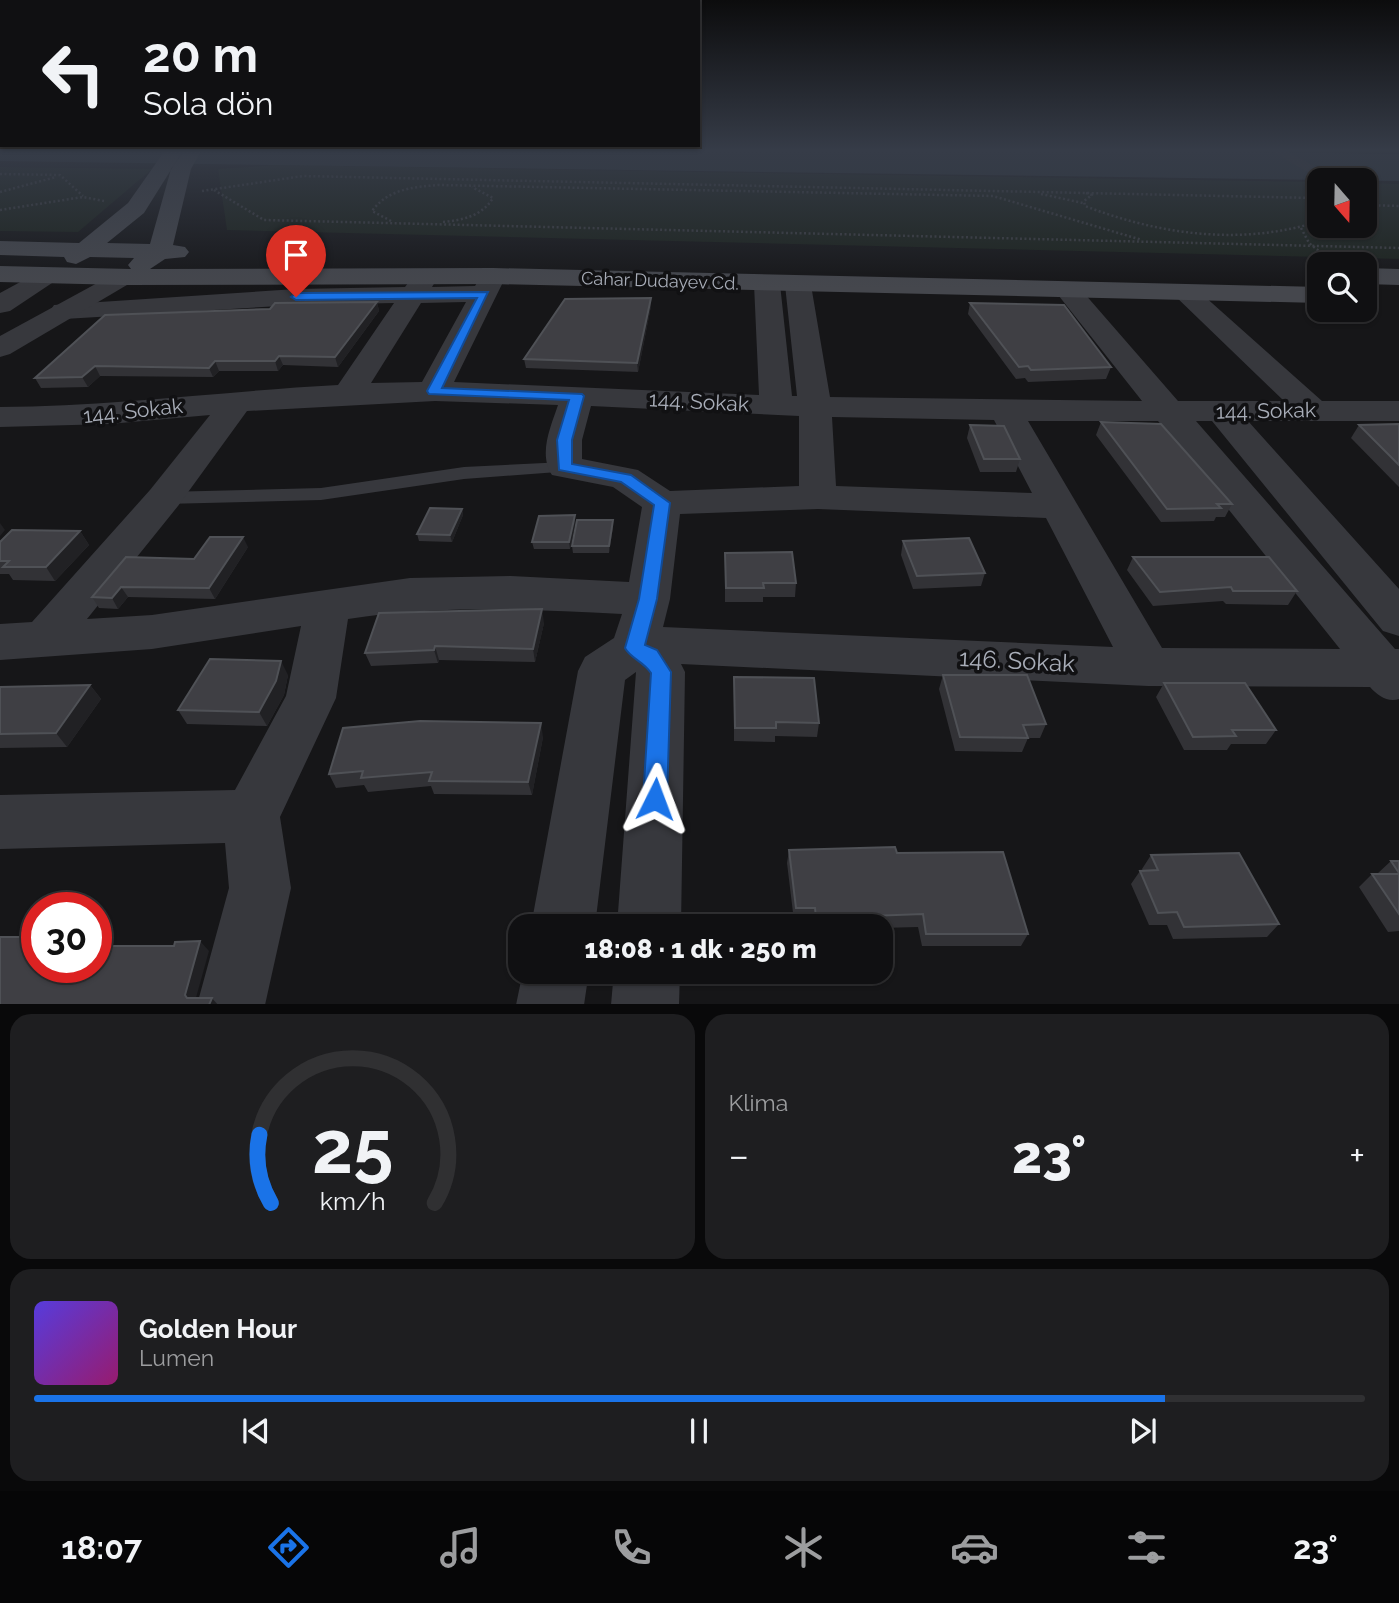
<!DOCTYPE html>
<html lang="tr">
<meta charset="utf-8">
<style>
:root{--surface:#101012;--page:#1e1e20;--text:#f1f3f6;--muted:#9c9d9f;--line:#303032;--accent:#1a73e8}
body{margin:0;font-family:Raleway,sans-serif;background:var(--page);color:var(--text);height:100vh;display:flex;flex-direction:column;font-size:26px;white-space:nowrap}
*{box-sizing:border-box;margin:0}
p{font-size:23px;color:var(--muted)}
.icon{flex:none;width:38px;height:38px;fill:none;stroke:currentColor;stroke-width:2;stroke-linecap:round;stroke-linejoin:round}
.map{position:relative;height:1004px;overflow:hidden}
.side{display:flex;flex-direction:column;gap:10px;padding:10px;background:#09090a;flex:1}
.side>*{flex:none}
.banner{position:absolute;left:0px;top:0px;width:700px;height:147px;box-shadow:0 2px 5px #0004,0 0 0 2px var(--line);background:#101012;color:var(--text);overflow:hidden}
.needle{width:46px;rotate:160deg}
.tools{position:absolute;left:1307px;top:168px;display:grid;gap:14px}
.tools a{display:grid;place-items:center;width:70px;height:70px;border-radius:14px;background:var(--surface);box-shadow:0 2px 5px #0004,0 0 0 2px var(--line);font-size:35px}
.speed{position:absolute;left:21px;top:892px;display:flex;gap:14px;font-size:35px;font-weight:700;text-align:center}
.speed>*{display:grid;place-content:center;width:91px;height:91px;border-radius:50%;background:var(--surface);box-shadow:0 2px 5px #0004,0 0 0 2px var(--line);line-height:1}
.speed .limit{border:10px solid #d22;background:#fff;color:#111}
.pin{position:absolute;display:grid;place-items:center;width:60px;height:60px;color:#fff;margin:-72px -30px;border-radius:50% 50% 50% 0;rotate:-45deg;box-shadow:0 0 7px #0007}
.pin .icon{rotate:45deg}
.me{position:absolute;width:77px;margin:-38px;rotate:3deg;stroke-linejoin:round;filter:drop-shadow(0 0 5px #0008)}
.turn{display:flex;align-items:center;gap:24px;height:147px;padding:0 28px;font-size:32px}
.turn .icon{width:91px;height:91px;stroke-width:2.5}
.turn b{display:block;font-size:49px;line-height:60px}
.big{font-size:52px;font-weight:800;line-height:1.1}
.side .card{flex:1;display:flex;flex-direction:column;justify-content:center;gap:10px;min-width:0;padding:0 24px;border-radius:21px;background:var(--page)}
.side .dial{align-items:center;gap:0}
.dial svg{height:182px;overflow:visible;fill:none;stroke:var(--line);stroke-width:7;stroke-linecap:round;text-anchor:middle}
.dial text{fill:var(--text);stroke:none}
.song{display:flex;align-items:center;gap:21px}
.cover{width:84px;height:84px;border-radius:10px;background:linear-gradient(135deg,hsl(250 70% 55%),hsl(320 70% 35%))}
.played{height:7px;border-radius:4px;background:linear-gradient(90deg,var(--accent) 85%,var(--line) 85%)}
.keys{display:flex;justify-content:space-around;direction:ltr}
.heat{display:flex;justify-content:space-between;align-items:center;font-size:38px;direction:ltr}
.side .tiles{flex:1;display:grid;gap:10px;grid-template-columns:1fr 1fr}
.card:last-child{grid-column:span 2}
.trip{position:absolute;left:508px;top:914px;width:385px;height:70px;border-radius:21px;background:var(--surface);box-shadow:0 2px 5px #0004,0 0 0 2px var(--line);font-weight:800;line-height:70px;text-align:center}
.tab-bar{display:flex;height:112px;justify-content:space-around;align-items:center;background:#060607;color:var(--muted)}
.tab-bar .icon{width:49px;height:49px}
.tab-bar .active{color:var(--accent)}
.tab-bar b{font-size:32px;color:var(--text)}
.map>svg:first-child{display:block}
</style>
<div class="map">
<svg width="1399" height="1005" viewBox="0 0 1399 1005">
<rect width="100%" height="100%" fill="#161618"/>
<!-- green -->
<g fill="#1c231d">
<path d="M276,165L1319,182L1320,226H1365V183L1399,184V259L227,230L218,169Z"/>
<path d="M0,167L152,169L78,232L0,231Z"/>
</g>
<!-- water -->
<path fill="#2c353c" d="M0,149H1042L1399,154V181L0,161Z"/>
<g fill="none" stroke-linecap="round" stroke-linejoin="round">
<!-- path -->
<g stroke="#3d3f44" stroke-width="2.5" stroke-dasharray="2 2.5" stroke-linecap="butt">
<path d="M0,174L60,175L83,196"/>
<path d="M214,190L264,220L1399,248"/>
<path d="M202,191L303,176L1315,198"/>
<path d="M0,192L56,177"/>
<path d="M1086,193L1092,195L1084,201L1085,206C1160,235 1243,246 1320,221"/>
<path d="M1041,194L1083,203"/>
<path d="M1365,205L1399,206"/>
<path d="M0,210L83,197L104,201"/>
<path d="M391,221L372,211C388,189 413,187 439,185L993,196L1142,240"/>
<path d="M443,222C463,220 482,216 493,198L472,187"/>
<path d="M1301,228L1309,243L1335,264"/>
</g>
<!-- service -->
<path fill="#37383d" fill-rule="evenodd" d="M565,462L574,467L571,471L464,479L321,500L164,504L154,498L164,492L321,488L464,467Z"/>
<!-- pedestrian -->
<path fill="#37383d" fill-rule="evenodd" d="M1268,149H1284L1338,180H1321Z"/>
<!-- minor -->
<g fill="#37383d" fill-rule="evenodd">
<path d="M493,268L502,271L506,276L454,382L759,395L754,284L758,279H776L780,284L792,396H797L785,285L789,280H807L811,285L830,397L1142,401L1055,291L1059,285H1077L1178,401H1284L1172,293L1176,287H1194L1322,401H1399V421H1248L1399,589V636L1383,631L1212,421H1196L1395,649H1399V699C1388,703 1377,695 1370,687L1148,686L681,664L685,672L681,926H617L636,672L625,680L595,926H531L578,671L585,657L614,638L622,614C529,609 440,605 348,619L336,698L280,817L291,888L265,1005H197L229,888L225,843L0,849V795L235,790L286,696L301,626L152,649L0,660V624L32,622L150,490L210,415L109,424L0,427V407C114,406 225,391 338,385L394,303L296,305L64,319L54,317L50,311L54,305L296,289L405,287L415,274H433L437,279L432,287L475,286L484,271ZM466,302L422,382L371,383L421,303ZM435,401L558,405C551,426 538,454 552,475L613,487L642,507L629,582L511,576L410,578L152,615L87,619L178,506L247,411ZM591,406L799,416V486L670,491L638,470L582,459V440ZM832,417L994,420L1032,493L836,486ZM1028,421H1158L1340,649L1162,648ZM818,509L1046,518L1113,647L663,627L670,599L680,514Z"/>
<path d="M523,971H589L584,1005H516Z"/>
<path d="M614,971H680L679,1005H611Z"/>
</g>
<!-- tertiary -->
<g fill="#37383d" fill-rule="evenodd">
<path d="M46,268L55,271L59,276L55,281L10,311L0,313V293Z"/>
<path d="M123,269L132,272L136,277L132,282L10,354L0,357V336Z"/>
</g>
<!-- secondary -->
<g fill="#45474d" fill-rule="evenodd">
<path d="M166,149H184L144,213L107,243L150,244L171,169L186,149H202L191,169L173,245L185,247L189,252L185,257L165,259L150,269L493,268L1320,287V303L493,284L123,285L0,282V266L131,269L128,265L134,258L90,257L76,264L67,262L64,257L0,255V241L79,243L128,203Z"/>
<path d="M1365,268L1399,269V285L1365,284Z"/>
</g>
</g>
<!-- wall -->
<g fill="#323236">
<path d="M377,302L379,311L338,367L283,365L278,371H219L213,377L100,376L88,387L41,388L35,378L270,309Z"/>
<path d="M970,303L1111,367L1106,379L1028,382L1025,378L1016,379L968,314Z"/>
<path d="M651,306L638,372L526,368L524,359Z"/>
<path d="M1101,422L1232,504L1225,517H1216L1214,521L1161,522L1096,435Z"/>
<path d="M1399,424V487L1351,438L1359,425Z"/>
<path d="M970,425L1020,459L1016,472H980L967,438Z"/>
<path d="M462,509L463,515L452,542L419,541L417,534Z"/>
<path d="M575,515V522L570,549H534L532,542Z"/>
<path d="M613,520V527L609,553H573L572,546Z"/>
<path d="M80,531L89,545L55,581L13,580L9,574H0V542Z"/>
<path d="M903,541L985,573L981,586L913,589L901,555Z"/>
<path d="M248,547L215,599L128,597L118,609L99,608L92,597L194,559Z"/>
<path d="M725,553L796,583L795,597H763V602H725Z"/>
<path d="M1133,557L1297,591L1288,605L1226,604L1223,601L1153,606L1127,570Z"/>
<path d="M544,623L535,662L439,660L438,663L371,666L365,653Z"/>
<path d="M288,675L284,695L267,726L187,724L178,710Z"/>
<path d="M943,675L1046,724L1040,738H1028L1022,752L955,751L939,689Z"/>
<path d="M734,677L819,723L817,737L775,736V742L734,741Z"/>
<path d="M1164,683L1276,730L1266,744H1231L1227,750H1184L1156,697Z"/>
<path d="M90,685L101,699L67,747L0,748V687Z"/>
<path d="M543,737L532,795L434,794L431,786L368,792L364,785L336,788L329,774Z"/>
<path d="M789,850L897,853L1028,934L1021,946H922L918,927L880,928V926H813L812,920L794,921L787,863Z"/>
<path d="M1151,855L1279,924L1267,937L1173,939L1167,925H1149L1131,884L1140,871H1143L1142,869Z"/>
<path d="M1391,861H1399V931L1388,932L1359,887L1372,874H1377Z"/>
</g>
<!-- shaded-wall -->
<g fill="#212124">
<path d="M651,298V306L638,372L637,363Z"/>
<path d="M377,302L379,311L338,367L335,357Z"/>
<path d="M279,356L283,365L278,371L275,361Z"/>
<path d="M215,361L219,371L213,377L209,368Z"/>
<path d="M95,366L100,376L88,387L82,377Z"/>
<path d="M462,509L463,515L452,542L450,535Z"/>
<path d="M575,515V522L570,549L569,542Z"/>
<path d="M613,520V527L609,553V546Z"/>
<path d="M0,523L5,530L0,536Z"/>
<path d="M80,531L89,545L55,581L46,567Z"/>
<path d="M243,537L248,547L215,599L209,588Z"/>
<path d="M121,587L128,597L118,609L112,598Z"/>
<path d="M542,609L544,623L535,662L533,649Z"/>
<path d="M435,646L439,660L438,663L434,650Z"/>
<path d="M281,661L288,675L284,695L267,726L259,712Z"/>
<path d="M90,685L101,699L67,747L56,733Z"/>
<path d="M541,723L543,737L532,795L528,782Z"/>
<path d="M107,940L118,950L104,946Z"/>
<path d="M200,941L209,951L194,1005L185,995Z"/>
<path d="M212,998L218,1005H209Z"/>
</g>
<!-- building -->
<g fill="#3f3f44" stroke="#4f5156" stroke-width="2">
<path d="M651,298L637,363L524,359L565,299Z"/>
<path d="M377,302L335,357L279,356L275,361H215L209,368L95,366L82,377L35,378L105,315L270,309L275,303Z"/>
<path d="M970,303L1064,305L1111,367L1031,370L1028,366L1019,367Z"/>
<path d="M1101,422L1161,424L1232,504H1217L1221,508L1167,509Z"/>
<path d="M1399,424V465L1359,425Z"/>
<path d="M970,425L1004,426L1020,459H984Z"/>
<path d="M430,508L462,509L450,535L417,534Z"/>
<path d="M575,515L569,542H532L539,516Z"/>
<path d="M577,520H613L609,546H572Z"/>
<path d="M12,530L80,531L46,567H3L9,561H0V542Z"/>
<path d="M210,537H243L209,588L121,587L112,598L92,597L126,557L194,559Z"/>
<path d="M969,538L985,573L917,576L903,541Z"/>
<path d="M792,552L796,583H763L764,588H726L725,553Z"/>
<path d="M1133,557H1269L1297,591H1233L1231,587L1160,592Z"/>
<path d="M542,609L533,649L435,646L434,650L365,653L379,613Z"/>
<path d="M210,659L281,661L276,681L259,712L178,710Z"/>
<path d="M943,675H1027L1046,724L1023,725L1028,738L960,737Z"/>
<path d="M734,677L814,678L819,723L776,722V728H735Z"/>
<path d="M1164,683H1245L1276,730H1232L1236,736L1193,737Z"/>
<path d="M90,685L56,733L0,734V687Z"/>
<path d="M420,721L541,723L528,782L429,781L432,772L361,778L363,771L329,774L343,728Z"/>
<path d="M895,847L897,853L1003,852L1028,934H926L923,914L816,918L815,908H796L789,850Z"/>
<path d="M1239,853L1279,924L1184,927L1177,912L1158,913L1140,871L1158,870L1151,855Z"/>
<path d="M1391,861H1399V873Z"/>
<path d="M1372,874H1399V914Z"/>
<path d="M0,937H37V968H96V940H107L104,946H174L175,942L200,941L185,995L187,998H212L209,1005H0Z"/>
</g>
<!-- sky -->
<linearGradient id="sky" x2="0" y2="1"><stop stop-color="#0c0c0d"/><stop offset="0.52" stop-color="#363c48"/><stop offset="1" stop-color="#363c48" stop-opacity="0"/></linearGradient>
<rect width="1399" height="289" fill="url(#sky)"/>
<!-- route -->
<path fill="#1a73e8" stroke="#114b97" stroke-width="2" d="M488,292L442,388L582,394L584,396L572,440V464L631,475L670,503L657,599L645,645L657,650L671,672L667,799L663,806L655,809L647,806L643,799L651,673C643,661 630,658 625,648L639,599L654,505L621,482L559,470L557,440L569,400L429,394L427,391L477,298L296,300L291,297L296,293Z"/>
<g text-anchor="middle" stroke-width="7" stroke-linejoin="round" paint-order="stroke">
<!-- far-street labels -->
<g font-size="18" fill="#a8adb8" stroke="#111113">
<text transform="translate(660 281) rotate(2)" y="6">Cahar Dudayev Cd.</text>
</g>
<!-- street labels -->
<g font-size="21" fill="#a8adb8" stroke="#111113">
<text transform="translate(699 402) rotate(3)" y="7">144. Sokak</text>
<text transform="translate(133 411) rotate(-6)" y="7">144. Sokak</text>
<text transform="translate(1266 411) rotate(-1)" y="7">144. Sokak</text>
</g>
<!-- near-street labels -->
<g font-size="24" fill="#a8adb8" stroke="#111113">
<text transform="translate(1017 661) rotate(3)" y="8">146. Sokak</text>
</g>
</g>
</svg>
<div class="tools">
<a><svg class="needle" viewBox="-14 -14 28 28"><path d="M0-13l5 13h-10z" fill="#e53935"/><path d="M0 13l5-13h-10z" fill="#9c9d9f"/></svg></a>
<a><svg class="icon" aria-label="search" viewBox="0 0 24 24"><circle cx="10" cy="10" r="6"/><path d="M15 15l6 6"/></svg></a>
</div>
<div class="speed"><div class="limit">30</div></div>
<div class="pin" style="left:296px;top:297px;background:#d93025"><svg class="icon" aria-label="arrive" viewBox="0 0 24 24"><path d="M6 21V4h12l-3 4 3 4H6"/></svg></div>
<svg class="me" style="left:655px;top:799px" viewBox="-20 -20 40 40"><path d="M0-17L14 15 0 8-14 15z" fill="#1a73e8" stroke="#fff" stroke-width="4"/></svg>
<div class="trip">18:08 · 1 dk · 250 m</div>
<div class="banner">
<div class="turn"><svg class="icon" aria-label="left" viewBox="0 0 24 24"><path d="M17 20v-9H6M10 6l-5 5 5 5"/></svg><div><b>20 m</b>Sola dön</div></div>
</div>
</div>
<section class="side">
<div class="tiles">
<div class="card dial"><svg viewBox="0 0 100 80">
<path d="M14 69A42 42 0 1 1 86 69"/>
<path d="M14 69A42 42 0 0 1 9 39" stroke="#1a73e8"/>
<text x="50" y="56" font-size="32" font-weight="700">25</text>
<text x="50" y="72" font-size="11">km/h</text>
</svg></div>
<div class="card"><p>Klima</p>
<div class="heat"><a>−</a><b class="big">23°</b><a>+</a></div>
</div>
<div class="card">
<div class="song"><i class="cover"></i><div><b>Golden Hour</b><p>Lumen</p></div></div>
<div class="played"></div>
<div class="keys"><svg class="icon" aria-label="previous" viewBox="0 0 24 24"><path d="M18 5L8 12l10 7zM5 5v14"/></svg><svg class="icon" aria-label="pause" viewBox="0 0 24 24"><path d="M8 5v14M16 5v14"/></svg><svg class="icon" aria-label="next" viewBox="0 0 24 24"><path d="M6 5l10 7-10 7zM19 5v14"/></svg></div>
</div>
</div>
</section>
<nav class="tab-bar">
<b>18:07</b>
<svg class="icon active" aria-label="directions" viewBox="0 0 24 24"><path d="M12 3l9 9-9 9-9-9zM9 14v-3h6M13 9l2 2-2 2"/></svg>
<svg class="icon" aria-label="music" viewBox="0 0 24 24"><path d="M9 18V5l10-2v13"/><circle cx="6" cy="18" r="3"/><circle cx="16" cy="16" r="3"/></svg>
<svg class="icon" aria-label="phone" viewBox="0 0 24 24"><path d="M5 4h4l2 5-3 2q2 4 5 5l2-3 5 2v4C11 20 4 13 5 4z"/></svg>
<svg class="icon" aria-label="climate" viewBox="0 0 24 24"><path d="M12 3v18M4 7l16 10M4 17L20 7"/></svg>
<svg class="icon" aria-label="car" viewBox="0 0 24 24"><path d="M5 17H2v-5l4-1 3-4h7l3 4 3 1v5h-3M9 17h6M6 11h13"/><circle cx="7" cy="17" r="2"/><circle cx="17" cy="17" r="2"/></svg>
<svg class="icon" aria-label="filters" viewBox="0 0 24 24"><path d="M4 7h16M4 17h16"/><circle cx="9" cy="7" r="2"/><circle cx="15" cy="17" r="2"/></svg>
<b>23°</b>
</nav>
